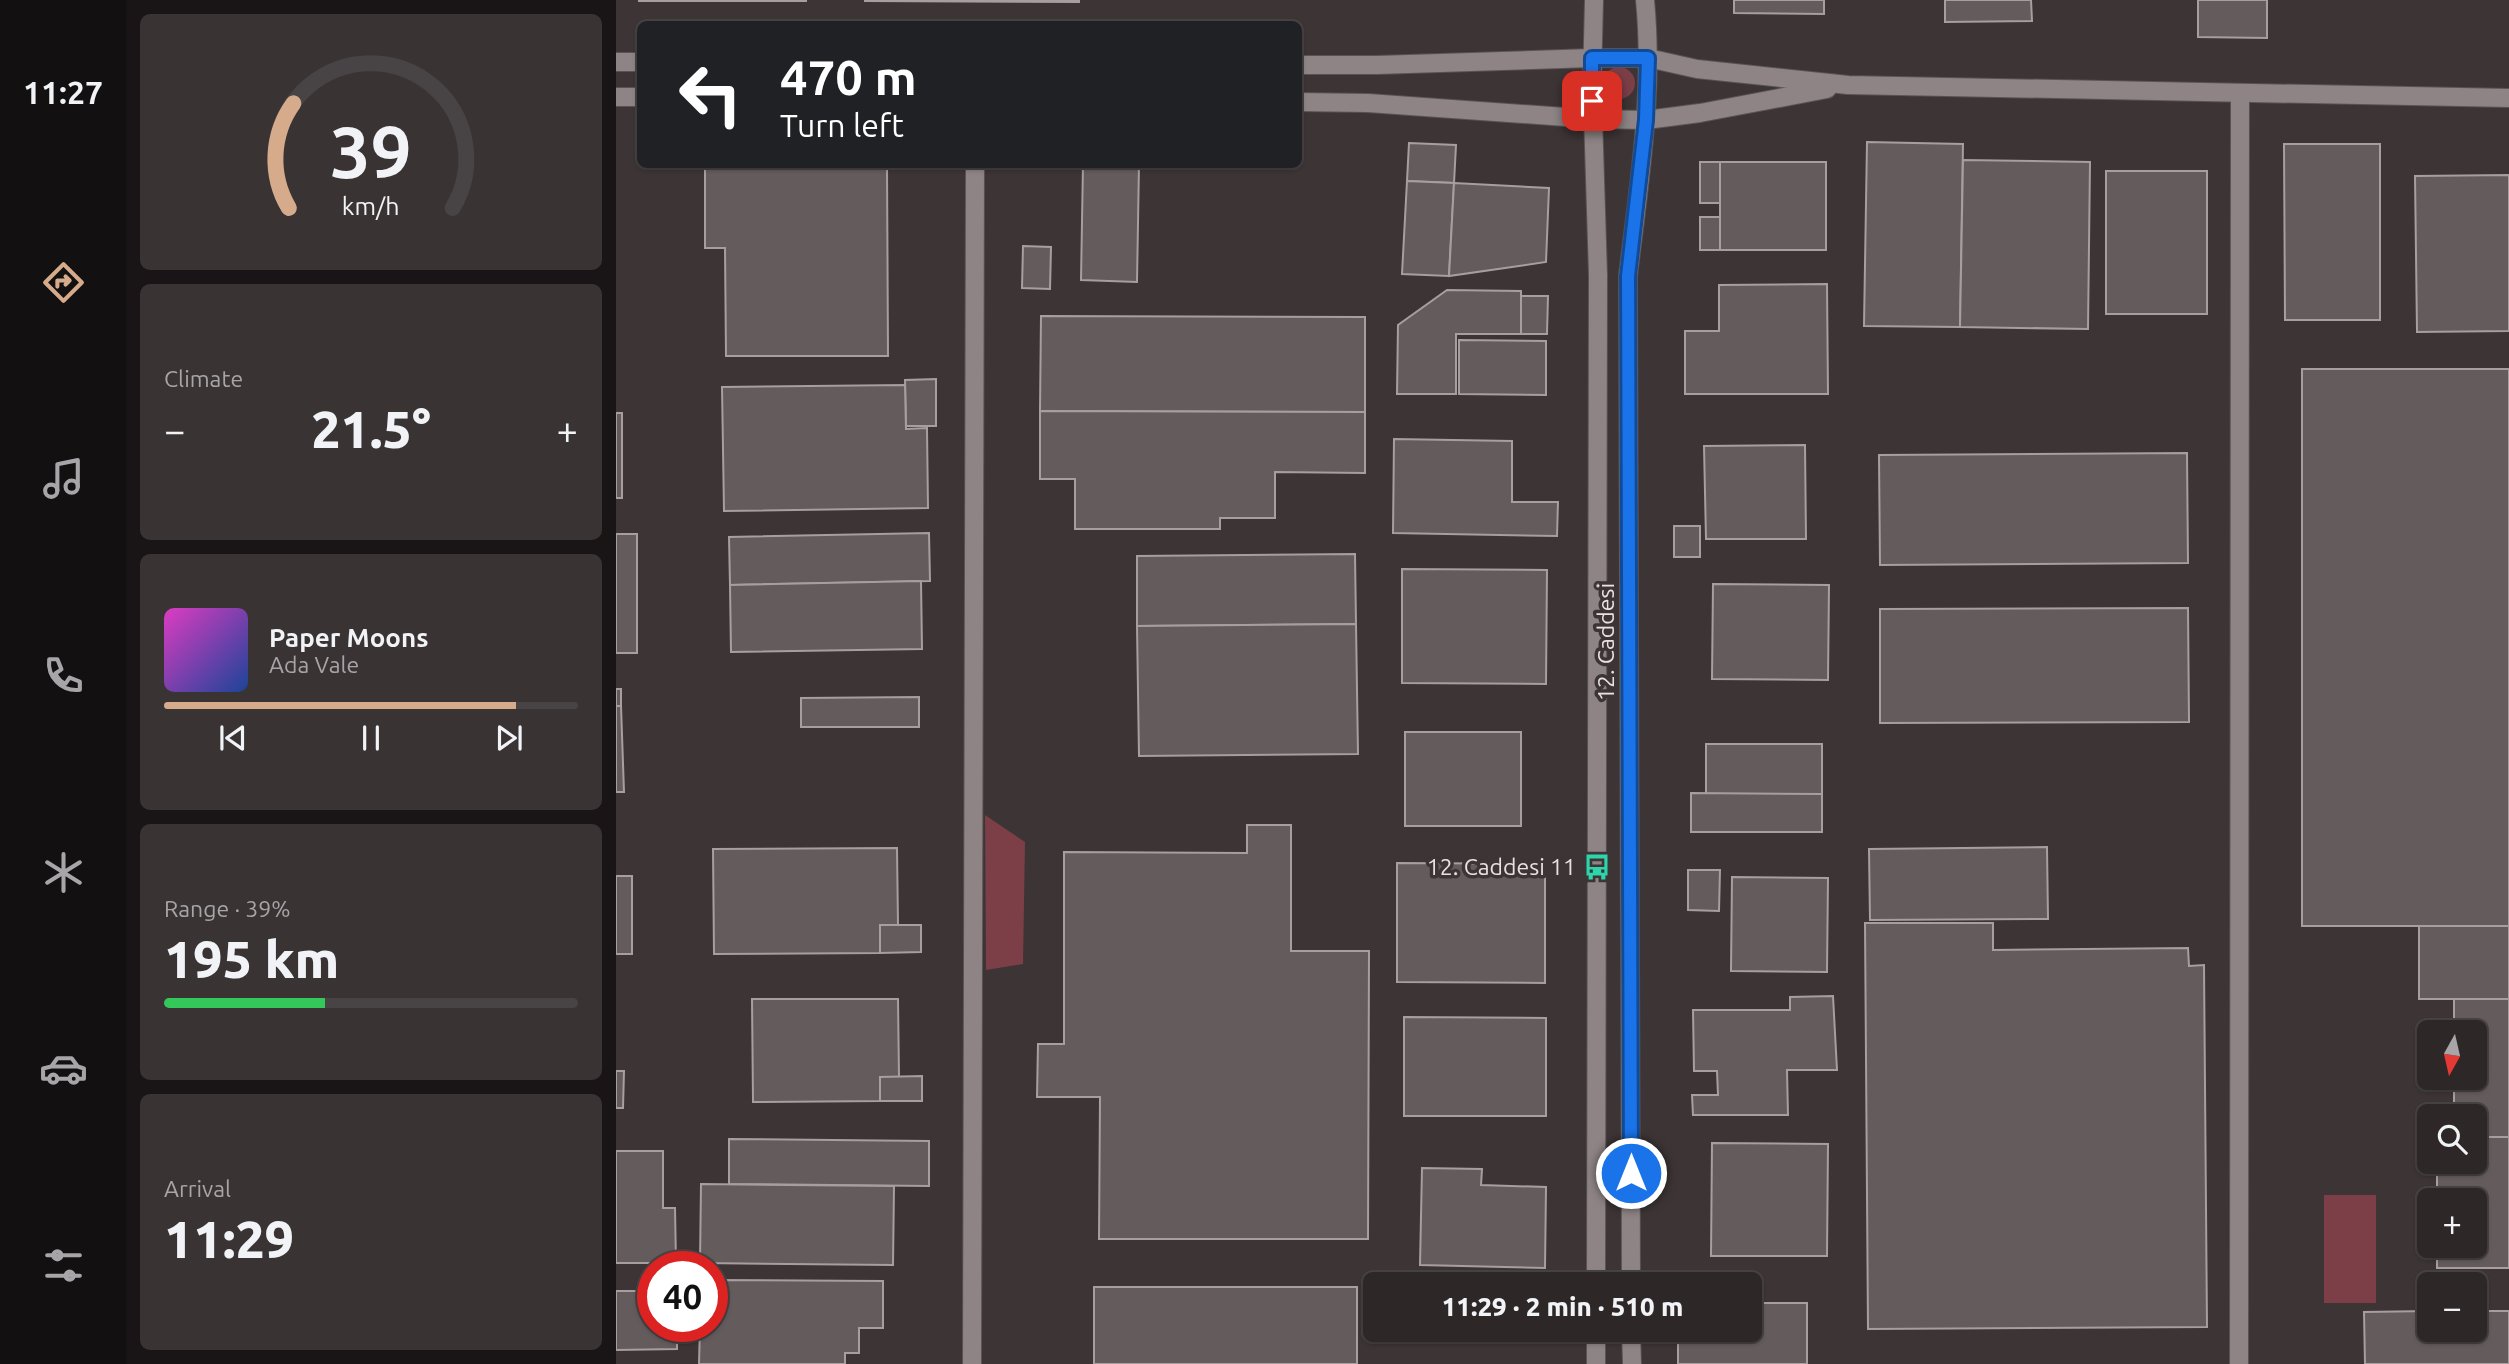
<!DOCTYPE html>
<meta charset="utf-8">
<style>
:root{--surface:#2d2728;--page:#393334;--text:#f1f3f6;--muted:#a7a5a8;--line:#484445;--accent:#d6ab8b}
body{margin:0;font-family:Ubuntu,sans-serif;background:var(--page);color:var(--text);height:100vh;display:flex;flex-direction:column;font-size:26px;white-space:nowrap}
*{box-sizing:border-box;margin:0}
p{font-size:23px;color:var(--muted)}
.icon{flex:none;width:38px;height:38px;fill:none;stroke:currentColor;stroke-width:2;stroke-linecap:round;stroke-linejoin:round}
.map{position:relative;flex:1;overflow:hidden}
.details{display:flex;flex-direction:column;gap:14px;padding:14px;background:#191516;width:490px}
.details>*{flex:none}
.top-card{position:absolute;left:21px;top:21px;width:665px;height:147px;border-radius:10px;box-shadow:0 2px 5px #0004,0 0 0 2px var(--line);background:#202124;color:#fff;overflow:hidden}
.needle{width:46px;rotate:188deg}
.fabs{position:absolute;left:1801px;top:1020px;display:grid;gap:14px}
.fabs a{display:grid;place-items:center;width:70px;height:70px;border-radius:10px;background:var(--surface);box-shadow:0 2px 5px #0004,0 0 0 2px var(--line);font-size:35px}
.speed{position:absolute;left:21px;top:1251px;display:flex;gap:14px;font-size:35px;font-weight:700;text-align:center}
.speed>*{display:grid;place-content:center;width:91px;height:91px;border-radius:50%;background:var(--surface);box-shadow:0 2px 5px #0004,0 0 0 2px var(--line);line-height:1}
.speed .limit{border:10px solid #d22;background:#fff;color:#111}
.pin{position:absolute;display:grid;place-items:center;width:60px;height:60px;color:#fff;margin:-30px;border-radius:14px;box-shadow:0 4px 10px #0006}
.me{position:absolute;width:77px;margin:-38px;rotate:0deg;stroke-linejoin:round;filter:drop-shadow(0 0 5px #0008)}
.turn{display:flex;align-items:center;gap:24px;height:147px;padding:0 28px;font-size:32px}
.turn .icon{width:91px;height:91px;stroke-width:2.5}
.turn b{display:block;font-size:49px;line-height:60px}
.big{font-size:52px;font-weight:800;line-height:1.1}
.details .widget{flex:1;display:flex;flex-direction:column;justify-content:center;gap:10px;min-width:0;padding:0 24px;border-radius:10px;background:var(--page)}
.details .dial{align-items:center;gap:0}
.dial svg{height:182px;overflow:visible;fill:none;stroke:var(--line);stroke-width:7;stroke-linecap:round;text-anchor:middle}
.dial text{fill:var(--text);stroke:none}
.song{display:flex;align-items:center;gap:21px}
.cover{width:84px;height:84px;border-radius:10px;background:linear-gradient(135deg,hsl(310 70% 55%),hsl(220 70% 35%))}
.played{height:7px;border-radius:4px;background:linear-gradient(90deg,var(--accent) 85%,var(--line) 85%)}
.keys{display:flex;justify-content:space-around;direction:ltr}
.heat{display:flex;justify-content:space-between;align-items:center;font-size:38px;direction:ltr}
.charge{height:10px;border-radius:5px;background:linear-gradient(90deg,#34c759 39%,var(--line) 0)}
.trip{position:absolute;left:747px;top:1272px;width:399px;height:70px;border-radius:10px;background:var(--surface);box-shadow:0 2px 5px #0004,0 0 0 2px var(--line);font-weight:800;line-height:70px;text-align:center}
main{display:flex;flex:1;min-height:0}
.tab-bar{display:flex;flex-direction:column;width:126px;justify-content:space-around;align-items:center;background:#121010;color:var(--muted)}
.tab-bar .icon{width:49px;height:49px}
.tab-bar .selected{color:var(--accent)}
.tab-bar b{font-size:32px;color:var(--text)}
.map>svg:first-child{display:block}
</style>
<main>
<nav class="tab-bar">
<b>11:27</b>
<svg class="icon selected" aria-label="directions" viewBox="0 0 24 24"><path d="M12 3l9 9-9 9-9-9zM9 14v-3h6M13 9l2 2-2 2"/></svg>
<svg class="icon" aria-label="music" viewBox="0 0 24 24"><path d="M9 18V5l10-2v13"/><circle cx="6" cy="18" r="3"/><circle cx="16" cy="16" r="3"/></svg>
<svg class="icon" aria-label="phone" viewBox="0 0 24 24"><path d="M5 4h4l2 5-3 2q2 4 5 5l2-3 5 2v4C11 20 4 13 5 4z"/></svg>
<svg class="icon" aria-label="climate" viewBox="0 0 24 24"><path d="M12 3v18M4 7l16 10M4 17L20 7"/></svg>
<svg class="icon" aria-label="car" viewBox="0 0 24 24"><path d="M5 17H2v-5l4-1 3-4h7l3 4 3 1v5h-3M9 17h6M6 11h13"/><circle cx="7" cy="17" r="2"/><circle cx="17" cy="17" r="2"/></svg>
<svg class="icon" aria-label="filters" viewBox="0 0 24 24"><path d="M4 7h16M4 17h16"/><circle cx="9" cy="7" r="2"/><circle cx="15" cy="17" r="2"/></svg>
</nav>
<section class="details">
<div class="widget dial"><svg viewBox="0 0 100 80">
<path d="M14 69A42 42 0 1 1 86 69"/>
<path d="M14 69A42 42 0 0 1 16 23" stroke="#d6ab8b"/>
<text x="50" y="56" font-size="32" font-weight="700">39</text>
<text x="50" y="72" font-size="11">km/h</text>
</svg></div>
<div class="widget"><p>Climate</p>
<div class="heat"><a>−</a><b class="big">21.5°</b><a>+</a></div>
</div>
<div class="widget">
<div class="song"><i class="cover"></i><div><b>Paper Moons</b><p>Ada Vale</p></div></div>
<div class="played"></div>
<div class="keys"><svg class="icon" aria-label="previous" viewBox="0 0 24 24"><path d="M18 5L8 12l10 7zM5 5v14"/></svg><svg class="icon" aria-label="pause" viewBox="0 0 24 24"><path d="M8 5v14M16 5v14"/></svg><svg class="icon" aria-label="next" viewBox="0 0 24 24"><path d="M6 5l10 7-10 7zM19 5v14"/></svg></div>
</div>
<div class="widget"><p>Range · 39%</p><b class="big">195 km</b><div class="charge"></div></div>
<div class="widget"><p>Arrival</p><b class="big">11:29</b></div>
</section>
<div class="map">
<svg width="1893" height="1364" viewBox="0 0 1893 1364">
<rect width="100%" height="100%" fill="#3c3435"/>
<!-- green -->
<g fill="#7c3f48">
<circle cx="1003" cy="83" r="16"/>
<path d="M369,815L409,842L407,964L370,970Z"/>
<rect x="1708" y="1195" width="52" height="108"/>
</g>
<!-- building -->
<g fill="#645b5c" stroke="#a89e9f" stroke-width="2">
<rect x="23" y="0" width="167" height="1"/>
<path d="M249,0H463V2L249,1Z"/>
<path d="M1118,0H1208V14L1118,13Z"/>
<path d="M1329,0H1415L1416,21L1329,22Z"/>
<path d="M1582,0H1651V38L1582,37Z"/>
<path d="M1251,142L1347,144L1344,327L1248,326Z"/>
<path d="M793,143L840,145L838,183L791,181Z"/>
<path d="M1668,144H1764V320H1669Z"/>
<path d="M1347,160L1474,162L1472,329L1344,327Z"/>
<rect x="1084" y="162" width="20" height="41"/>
<rect x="1104" y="162" width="106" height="88"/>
<path d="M89,164H271L272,356H110L109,248H89Z"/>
<path d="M467,164H523L521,282L465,280Z"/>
<rect x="1490" y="171" width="101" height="143"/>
<path d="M1893,175V331L1801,332L1799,176Z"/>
<path d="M791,181L838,183L833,276L786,274Z"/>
<path d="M838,183L933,188L930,262L833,276Z"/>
<rect x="1084" y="217" width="20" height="33"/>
<path d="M407,246L435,247L434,289L406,288Z"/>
<path d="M1211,284L1212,394H1069V331H1103V285Z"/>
<path d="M831,290L905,291V334H840V394H781L782,325Z"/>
<path d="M905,296H932L931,334H905Z"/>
<path d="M425,316L749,317V412L424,411Z"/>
<path d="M843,340L930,341V395L843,394Z"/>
<rect x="1686" y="369" width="207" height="557"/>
<path d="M320,379V426H290L289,380Z"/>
<path d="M289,385L290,429L311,428L312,508L108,511L106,387Z"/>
<path d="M424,411L749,412V473L659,472V518H604V529H459V479H424Z"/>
<rect x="0" y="413" width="6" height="85"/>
<path d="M778,439L896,441V502H942L941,536L777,533Z"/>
<path d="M1189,445L1190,539H1090L1088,446Z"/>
<path d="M1571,453L1572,563L1264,565L1263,455Z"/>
<rect x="1058" y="526" width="26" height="31"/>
<path d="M313,533L314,581L114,585L113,537Z"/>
<rect x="0" y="534" width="21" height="119"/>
<path d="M739,554L740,624L521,626V556Z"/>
<path d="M786,569L931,570L930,684L786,683Z"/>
<path d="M305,581L306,649L115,652L114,585Z"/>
<path d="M1097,584L1213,585L1212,680L1096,679Z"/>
<path d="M1572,608L1573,722L1264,723V609Z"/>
<path d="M740,624L742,754L523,756L521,626Z"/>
<rect x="0" y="689" width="5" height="17"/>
<path d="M303,697V727H185V698Z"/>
<path d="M0,706H5L8,792H0Z"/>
<rect x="789" y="732" width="116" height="94"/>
<rect x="1090" y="744" width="116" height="50"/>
<path d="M1075,793L1206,794V832H1075Z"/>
<path d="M631,825H675V951H753L752,1239H483L484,1097H421L422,1044H448V852L631,853Z"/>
<path d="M1431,847L1432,919L1254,920L1253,849Z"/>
<path d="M281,848L282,925H264V953L98,954L97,849Z"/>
<path d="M781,863L929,864V983L781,982Z"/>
<path d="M1072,870H1104L1103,911L1072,910Z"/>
<rect x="0" y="876" width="16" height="78"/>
<path d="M1116,877L1212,878L1211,972L1115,971Z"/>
<path d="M1249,923H1377V950L1572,948L1573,966L1588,965L1591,1327L1252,1329Z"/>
<path d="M264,925H305V952L264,953Z"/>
<rect x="1803" y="926" width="90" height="73"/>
<path d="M1217,996L1221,1070H1171L1172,1115H1077L1076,1095H1102L1101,1071H1078L1077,1010H1174V997Z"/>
<path d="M136,999H282L283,1077H264V1101L137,1102Z"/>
<path d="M1838,999H1893V1137H1858V1116H1838V1078H1858V1032H1838Z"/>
<path d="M788,1017L930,1018V1116H788Z"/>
<path d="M0,1071H8L7,1108H0Z"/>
<path d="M306,1076V1101H264V1077Z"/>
<path d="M1858,1137H1893V1268H1821V1246H1858V1200H1821V1162H1858Z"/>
<path d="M113,1139L313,1141V1186L113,1184Z"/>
<path d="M1096,1143L1212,1144L1211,1256H1095Z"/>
<path d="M0,1151H47V1208H59L60,1263H0Z"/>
<path d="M806,1168L866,1169L865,1185L930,1187L929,1268L804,1265Z"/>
<path d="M85,1184L278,1186L277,1265L84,1263Z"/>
<path d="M96,1280L267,1281V1328H243V1353H229V1364H83L84,1326H96Z"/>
<rect x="478" y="1287" width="263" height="77"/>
<path d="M0,1291H37V1326H61V1349L0,1350Z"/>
<path d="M1134,1303H1191V1364H1062V1330H1134Z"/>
<path d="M1813,1311V1330H1858V1311H1893V1364H1749L1748,1312Z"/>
</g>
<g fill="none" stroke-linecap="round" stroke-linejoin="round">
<!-- minor casing -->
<g stroke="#5a5353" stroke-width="20">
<g id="minor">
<path d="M978,0L976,83L982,275L980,1284"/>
<path d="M0,62H24"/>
<path d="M682,65H761L976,58H1032L1081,69L1232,85L1893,98"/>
<path d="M0,97H24"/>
<path d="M682,102L752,103L977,119L1030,120L1084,113L1211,89"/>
<path d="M1015,1284L1012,276C1023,184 1038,92 1029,0"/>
<path d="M1015,1330L1016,1364"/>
<path d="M356,1364L359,164"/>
<path d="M980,1364V1330"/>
<path d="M1623,1364L1624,94"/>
</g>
</g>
<!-- minor -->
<use href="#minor" stroke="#8e8485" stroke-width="18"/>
</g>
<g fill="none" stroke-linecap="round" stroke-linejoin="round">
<!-- route casing -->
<g stroke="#114b97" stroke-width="18">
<path id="route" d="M976,101V58H1032L1030,120L1012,276L1015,1173"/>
</g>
<!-- route -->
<use href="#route" stroke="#1a73e8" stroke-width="12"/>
</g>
<!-- icons -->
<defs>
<g id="bus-bare" transform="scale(2.1)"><path d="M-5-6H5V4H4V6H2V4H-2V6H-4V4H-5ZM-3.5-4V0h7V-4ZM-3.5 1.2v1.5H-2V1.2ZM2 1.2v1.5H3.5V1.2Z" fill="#2dd5ab" stroke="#3c3435" stroke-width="2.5" paint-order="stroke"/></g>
</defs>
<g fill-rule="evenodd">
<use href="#bus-bare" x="981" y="867"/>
</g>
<g text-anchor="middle" stroke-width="7" stroke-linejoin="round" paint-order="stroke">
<!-- street labels -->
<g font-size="23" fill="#e7e1e2" stroke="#3c3435">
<text transform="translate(990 642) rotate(-90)" y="8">12. Caddesi</text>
</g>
<!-- poi labels -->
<g font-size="23" fill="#e7e1e2" stroke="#3c3435" text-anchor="end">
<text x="960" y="875">12. Caddesi 11</text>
</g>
</g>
</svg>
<div class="fabs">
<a><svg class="needle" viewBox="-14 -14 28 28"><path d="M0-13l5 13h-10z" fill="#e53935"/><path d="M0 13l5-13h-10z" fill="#a7a5a8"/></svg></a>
<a><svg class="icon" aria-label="search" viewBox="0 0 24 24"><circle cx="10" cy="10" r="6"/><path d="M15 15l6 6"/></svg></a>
<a>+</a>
<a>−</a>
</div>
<div class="speed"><div class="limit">40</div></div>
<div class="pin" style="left:976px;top:101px;background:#d93025"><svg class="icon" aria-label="arrive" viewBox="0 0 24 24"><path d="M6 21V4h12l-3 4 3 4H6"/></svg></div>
<svg class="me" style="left:1015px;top:1173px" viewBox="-20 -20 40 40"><circle r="17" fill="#1a73e8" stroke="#fff" stroke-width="3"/><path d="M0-11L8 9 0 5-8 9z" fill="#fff"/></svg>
<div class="trip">11:29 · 2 min · 510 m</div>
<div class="top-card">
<div class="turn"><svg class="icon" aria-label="left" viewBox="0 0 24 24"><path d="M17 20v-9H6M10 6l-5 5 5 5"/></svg><div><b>470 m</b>Turn left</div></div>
</div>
</div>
</main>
